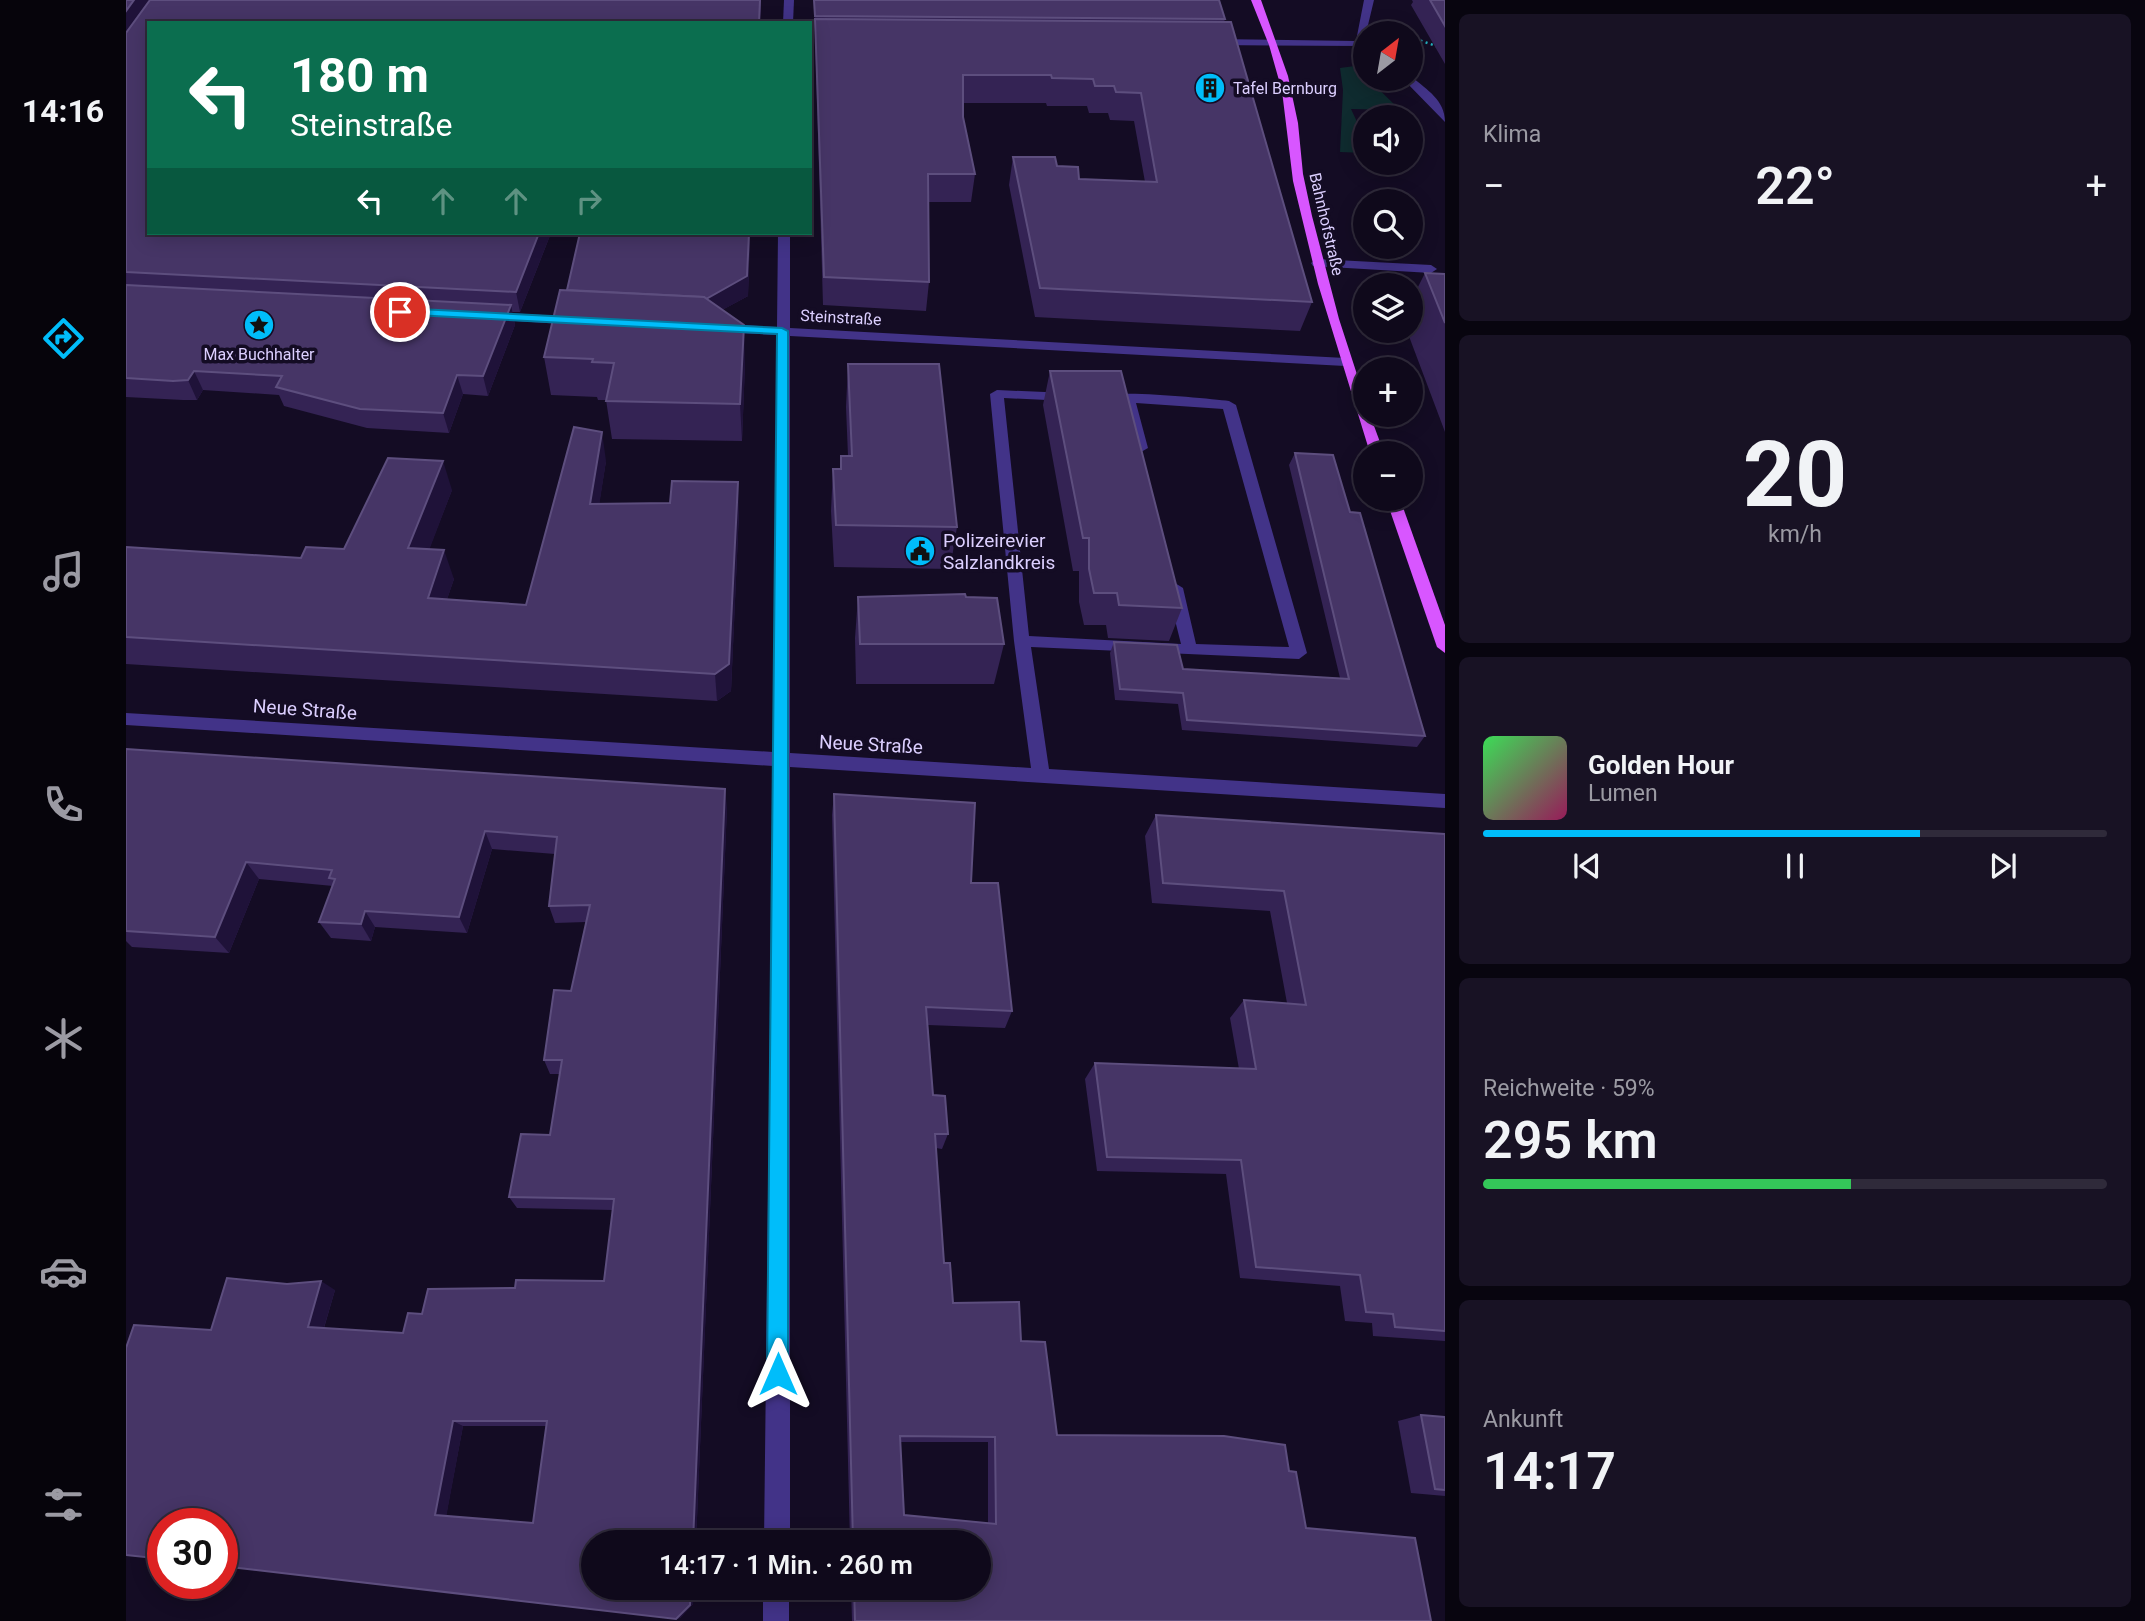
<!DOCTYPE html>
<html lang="de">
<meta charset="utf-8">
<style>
:root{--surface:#0f091b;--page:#181224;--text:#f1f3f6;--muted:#9b9aa3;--line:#2f2a3a;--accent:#00bdfa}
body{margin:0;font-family:Roboto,sans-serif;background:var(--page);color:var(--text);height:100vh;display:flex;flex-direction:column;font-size:26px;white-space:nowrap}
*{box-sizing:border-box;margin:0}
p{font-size:23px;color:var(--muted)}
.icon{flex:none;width:38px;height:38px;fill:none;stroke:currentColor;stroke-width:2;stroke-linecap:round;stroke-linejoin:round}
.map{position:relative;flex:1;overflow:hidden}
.drawer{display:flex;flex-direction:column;gap:14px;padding:14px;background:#08050f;width:700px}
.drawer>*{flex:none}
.hud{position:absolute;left:21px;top:21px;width:665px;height:214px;border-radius:0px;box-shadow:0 4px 18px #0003,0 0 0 2px var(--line);background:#0b6e4f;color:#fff;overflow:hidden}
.needle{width:46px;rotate:31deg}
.tools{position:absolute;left:1227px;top:21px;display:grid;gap:14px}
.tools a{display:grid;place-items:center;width:70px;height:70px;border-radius:50%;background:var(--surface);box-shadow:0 4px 18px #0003,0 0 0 2px var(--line);font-size:35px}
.speed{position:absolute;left:21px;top:1508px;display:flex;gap:14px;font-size:35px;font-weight:700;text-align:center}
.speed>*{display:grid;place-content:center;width:91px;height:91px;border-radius:50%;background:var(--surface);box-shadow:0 4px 18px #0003,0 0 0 2px var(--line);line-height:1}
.speed .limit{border:10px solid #d22;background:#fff;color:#111}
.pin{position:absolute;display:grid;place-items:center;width:60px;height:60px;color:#fff;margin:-30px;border:4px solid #fff;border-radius:50%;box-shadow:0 2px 7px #0007}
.me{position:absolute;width:77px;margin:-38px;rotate:0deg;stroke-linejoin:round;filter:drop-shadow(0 0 5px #0008)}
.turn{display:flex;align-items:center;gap:24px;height:147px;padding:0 28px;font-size:32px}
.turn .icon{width:91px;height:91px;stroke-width:2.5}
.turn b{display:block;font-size:49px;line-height:60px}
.lanes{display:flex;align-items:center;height:66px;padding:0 28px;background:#0003;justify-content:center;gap:35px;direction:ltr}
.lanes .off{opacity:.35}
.big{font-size:52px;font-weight:600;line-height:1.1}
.drawer .card{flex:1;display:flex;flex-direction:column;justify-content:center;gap:10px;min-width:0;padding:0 24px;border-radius:10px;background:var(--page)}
.drawer .dial{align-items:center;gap:0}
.dial b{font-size:91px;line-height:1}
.song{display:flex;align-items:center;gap:21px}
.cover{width:84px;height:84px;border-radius:10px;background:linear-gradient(135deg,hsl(130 70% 55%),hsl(330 70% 35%))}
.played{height:7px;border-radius:4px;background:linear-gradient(90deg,var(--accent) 70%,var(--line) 70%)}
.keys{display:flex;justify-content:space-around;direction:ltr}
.heat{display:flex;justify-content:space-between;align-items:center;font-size:38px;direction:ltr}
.charge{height:10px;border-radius:5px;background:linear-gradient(90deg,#34c759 59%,var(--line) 0)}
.trip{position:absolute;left:455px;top:1530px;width:410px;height:70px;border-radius:35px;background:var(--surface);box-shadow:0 4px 18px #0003,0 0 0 2px var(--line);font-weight:600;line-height:70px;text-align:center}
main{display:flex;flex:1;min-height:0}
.tab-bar{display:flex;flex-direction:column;width:126px;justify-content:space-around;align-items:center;background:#06040b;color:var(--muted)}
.tab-bar .icon{width:49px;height:49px}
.tab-bar .on{color:var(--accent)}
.tab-bar b{font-size:32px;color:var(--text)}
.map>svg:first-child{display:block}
</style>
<main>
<nav class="tab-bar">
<b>14:16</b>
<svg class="icon on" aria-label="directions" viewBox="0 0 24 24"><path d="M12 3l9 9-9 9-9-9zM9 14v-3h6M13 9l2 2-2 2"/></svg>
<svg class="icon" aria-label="music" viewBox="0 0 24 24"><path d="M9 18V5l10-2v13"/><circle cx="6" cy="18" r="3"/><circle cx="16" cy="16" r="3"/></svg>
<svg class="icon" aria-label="phone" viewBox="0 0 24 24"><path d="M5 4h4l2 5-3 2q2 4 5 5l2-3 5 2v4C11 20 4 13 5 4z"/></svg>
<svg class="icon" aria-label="climate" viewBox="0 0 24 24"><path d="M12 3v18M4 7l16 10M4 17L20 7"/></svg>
<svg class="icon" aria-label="car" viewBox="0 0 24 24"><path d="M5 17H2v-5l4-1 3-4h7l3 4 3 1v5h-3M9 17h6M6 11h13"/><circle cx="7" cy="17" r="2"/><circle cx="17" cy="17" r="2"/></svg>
<svg class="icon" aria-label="filters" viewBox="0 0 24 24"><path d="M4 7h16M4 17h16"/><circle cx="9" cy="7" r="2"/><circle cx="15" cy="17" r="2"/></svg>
</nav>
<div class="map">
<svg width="1319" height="1621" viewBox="0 0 1319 1621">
<rect width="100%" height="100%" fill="#140c24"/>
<!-- green -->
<path fill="#0f2b2f" d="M1229,66L1274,110L1225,109L1239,139V153L1214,152L1217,90L1214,68Z"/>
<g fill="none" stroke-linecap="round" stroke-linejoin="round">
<!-- path -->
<path stroke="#23b2bf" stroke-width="2.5" stroke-dasharray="2 3.5" stroke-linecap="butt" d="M1284,37L1313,47"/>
<!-- minor -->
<g fill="#423388" fill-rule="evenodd">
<path d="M658,0H668L667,23H657Z"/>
<path d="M1238,0H1248L1237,46L1087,45L1082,42L1087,39L1230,41Z"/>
<path d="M1286,77C1301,90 1319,100 1319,122L1277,79Z"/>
<path d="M652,233H664V328L1219,358L1225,362L1219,366L664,336V753L905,768L888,641L864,394L871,390L942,393L949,397L942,401L878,398L903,636L1055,644L1041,588L1049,583L1057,588L1070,644L1163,647L1097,409L1010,403L1022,448L1015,452L1008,448L996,402H980L973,398C984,388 1082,399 1103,401L1110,405L1181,653L1173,659L905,647L923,769L1319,794V808L664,767V1542H638L647,766L0,725V713L647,752L651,335L594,332L588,328L594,324L651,327Z"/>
<path d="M1191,259L1305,265L1311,269L1305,273L1187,266L1185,263Z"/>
<path d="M364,312L451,317L457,321L451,325L360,319V313Z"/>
<rect x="637" y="1587" width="26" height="34"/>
</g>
<!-- major -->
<g fill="#d856ff" fill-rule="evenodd">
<path d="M1125,0H1135L1162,76L1172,123L1177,174L1186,216L1213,319L1239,399V415H1244L1258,453H1244L1192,284L1167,181L1156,91L1143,45Z"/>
<path d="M1260,499H1274L1319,625V653L1311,647Z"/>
</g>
</g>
<!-- wall -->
<g fill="#342354" fill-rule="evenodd">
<path d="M0,0H635L634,23H23V233H425L394,312H386L389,325L362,396L337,394L323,433L241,428L158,406L153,395L77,390L71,400H57L0,397Z"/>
<path d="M688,0H1093L1099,19L1098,22L1186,302L1174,331L909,317L883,185L887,157L931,166L953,179L1019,182L1008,121L984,120L982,113H963L961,106H921L920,103H837V117L849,174L845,202H802L803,282L800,311L697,305Z"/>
<path d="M1286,0H1319V64L1285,5L1287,2Z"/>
<path d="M454,233H624L622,296L596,310L619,363L616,441L486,439L480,400H472L471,397L425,395L418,357L441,290Z"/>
<path d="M1299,273L1319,274V432L1281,331H1284V303Z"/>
<path d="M722,364L831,527L824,569L708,567L705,511L707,469H715L722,456L720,407Z"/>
<path d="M924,371L1056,608L1043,641L982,638L980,625H958L953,602V571H947L917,405Z"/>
<path d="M1169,453L1224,512L1299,736L1291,747L1056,730L1052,704L989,700L984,653L988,642L1057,669L1214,678L1163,465Z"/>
<path d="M480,461L473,504L613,511L605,691L591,701L0,664V547L175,558L218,549L326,490L303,549L328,579L321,599L400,605Z"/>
<path d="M732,597H840L878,644L868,684H730L729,638Z"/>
<path d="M0,749L601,807L570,1542H467V1587H568L567,1604L554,1618L550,1619L96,1566L85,1330L209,1290L198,1328L277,1333L296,1314L389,1288L478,1281L487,1210L391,1208L383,1197L424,1135L434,1074H424L418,1060L445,991L460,922L429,923L423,906L429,854L366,849L341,933L249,927L245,941L205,938L193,922L207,886L133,879L103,953L6,947L0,941ZM337,1426H420L407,1523L320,1516Z"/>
<path d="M708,794L845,883L886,1011L879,1028L802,1025L807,1095L822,1134L816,1149L810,1148L818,1263L827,1303L895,1341L931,1435L1163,1471L1180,1528L1305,1621H726L725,1587H852V1542H724L706,815ZM774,1442H862V1523L778,1515Z"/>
<path d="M1030,815L1319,834V1341L1247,1336L1246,1323L1219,1321L1214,1286L1114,1278L1100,1174L971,1171L959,1079L969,1063L1113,1069L1104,1018L1118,1000L1161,1003L1144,911L1026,903L1019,836Z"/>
<path d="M1295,1415L1319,1417V1496L1285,1493L1272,1421Z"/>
</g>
<!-- shaded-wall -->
<g fill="#1f1239">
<path d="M8,0H29L0,40V11Z"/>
<path d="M413,233H425L394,312L390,292Z"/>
<path d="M623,233H624L622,296L576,321L575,302Z"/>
<path d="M385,305L389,325L362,396L357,376Z"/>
<path d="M618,325L619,363L616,441L614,404Z"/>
<path d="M68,371L77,390L71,400L62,380Z"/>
<path d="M331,375L337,394L323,433L317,413Z"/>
<path d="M476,432L480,461L469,533L464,504Z"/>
<path d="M317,461L326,490L293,577L282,548Z"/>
<path d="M612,482L613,511L605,691L591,701L589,674Z"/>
<path d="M318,550L328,579L312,626L302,598Z"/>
<path d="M599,789L601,807L570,1542H567Z"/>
<path d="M359,831L366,849L341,933L333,917Z"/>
<path d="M120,862L133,879L103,953L89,937Z"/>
<path d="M239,911L249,927L245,941L235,924Z"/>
<path d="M195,1281L209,1290L196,1334L182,1327Z"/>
<path d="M327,1421L337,1426L320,1518L309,1515Z"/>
<path d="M565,1587H568L567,1604L554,1618L550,1619Z"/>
</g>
<!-- building -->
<g fill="#463566" stroke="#5d4e7e" stroke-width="2" fill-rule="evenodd">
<path d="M0,0H8L0,11Z"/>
<path d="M24,0H634L633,23H23V233H413L390,292L0,272V33Z"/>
<path d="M688,0H1093L1099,19L689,16Z"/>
<path d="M1304,0H1319V26Z"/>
<path d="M689,19L1105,22L1186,302L914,288L887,157H929L931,166L952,167L953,179L1031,182L1015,93L990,92L988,86H969L967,79L926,78L925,75H837V117L849,174H802L803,282L698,277Z"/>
<path d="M454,233H623L621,276L580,299L578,297L441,290Z"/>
<path d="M1299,273L1319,274V323Z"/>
<path d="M0,285L385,305L357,376L331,375L317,413L234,409L150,387L156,376L68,371L62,380L47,381L0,378Z"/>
<path d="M434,290L578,297L618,325L614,404L480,401L488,363L466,362L467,359L418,357Z"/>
<path d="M722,364H813L831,527L710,525L707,469H715V456H726Z"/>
<path d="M924,371H995L1056,608L993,605L991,593H968L963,569V538H957Z"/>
<path d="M448,427L476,432L464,504L544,503L546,481L612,482L603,664L589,674L0,637V547L175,558L180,547L218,549L262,458L317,461L282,548L318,550L302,598L400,605Z"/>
<path d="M1169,453L1207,455L1224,512L1234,513L1299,736L1061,720L1057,693L994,689L988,642L1051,645L1057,669L1223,679Z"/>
<path d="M839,594L840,597L871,598L878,644H734L732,597Z"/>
<path d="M0,749L599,789L567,1542H467V1587H565L564,1605L550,1619L96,1566V1524H37V1559L0,1555V1348L8,1325L85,1330L101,1278L161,1284L195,1281L182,1327L277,1333L282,1313L296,1314L302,1289L389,1288L390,1280L478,1281L488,1199L383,1197L395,1134L424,1135L436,1060H418L428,990L445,991L464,905L423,906L431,837L359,831L333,917L239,911L235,924L193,922L209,879L203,878L206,870L120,862L89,937L0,931ZM327,1421H421L407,1523L309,1515Z"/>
<path d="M708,794L849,803L845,883H872L886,1011L800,1007L807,1095L819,1096L822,1134H809L818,1263H824L827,1303L893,1302L895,1341L919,1342L931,1435L1098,1436L1159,1445L1163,1471L1170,1472L1180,1528L1289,1538L1305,1621H729L728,1587H852V1542H727ZM774,1436L869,1437L870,1524L778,1515Z"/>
<path d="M1030,815L1319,834V1331L1269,1327L1267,1314L1240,1312L1234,1275L1130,1267L1115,1160L981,1157L969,1063L1130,1069L1118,1000L1180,1005L1158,891L1037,883Z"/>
<path d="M1295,1415L1319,1417V1490L1309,1489Z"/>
</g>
<!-- route -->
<path fill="#00bdfa" stroke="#007ba2" stroke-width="2" d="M274,308L656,328L662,331V1374L659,1382L652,1385L644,1382L641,1374L651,334L270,314V309Z"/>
<!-- icons -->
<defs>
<g id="building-disc" transform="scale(1.575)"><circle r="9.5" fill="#00bdfa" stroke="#140c24"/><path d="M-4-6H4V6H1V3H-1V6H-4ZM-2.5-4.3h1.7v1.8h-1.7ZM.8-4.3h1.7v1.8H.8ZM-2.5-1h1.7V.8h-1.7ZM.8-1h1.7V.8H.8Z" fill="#111"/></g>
<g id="sight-disc" transform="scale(1.575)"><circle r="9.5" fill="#00bdfa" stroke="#140c24"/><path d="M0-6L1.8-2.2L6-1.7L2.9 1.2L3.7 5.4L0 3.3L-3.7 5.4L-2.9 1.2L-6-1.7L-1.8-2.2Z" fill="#111"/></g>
<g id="civic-disc" transform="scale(1.575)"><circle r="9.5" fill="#00bdfa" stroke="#140c24"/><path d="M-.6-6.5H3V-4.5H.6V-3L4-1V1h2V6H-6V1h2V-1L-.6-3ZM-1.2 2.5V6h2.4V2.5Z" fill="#111"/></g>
</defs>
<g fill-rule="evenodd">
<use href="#building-disc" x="1084" y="88"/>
<use href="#sight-disc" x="133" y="325"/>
<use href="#civic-disc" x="794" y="551"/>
</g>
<g text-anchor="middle" stroke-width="7" stroke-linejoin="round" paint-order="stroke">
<!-- far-poi labels -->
<g font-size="16" fill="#dccfff" stroke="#140c24" text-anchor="start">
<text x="1107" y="94">Tafel Bernburg</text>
<text x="133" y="360" text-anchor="middle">Max Buchhalter</text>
</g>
<!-- far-street labels -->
<g font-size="16" fill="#dccfff" stroke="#140c24">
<text transform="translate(1201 224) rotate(77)" y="6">Bahnhofstraße</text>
<text transform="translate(715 317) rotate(3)" y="6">Steinstraße</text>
</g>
<!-- poi labels -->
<g font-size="19" fill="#dccfff" stroke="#140c24" text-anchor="start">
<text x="817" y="547">Polizeirevier<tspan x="817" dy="22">Salzlandkreis</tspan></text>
</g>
<!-- street labels -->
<g font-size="19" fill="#dccfff" stroke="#140c24">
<text transform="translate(179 709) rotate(4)" y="7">Neue Straße</text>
<text transform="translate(745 744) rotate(3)" y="7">Neue Straße</text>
</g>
</g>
</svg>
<div class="tools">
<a><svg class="needle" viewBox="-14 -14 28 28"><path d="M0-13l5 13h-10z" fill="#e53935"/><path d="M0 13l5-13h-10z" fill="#9b9aa3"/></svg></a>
<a><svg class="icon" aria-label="sound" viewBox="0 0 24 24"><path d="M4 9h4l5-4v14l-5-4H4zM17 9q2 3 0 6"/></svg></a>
<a><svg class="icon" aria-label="search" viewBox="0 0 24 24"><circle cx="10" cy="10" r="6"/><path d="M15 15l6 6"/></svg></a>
<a><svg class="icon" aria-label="layers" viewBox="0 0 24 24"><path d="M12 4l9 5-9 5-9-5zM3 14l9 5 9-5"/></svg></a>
<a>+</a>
<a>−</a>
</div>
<div class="speed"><div class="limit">30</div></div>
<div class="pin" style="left:274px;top:312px;background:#d93025"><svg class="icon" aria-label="arrive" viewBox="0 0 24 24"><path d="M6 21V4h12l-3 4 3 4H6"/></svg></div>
<svg class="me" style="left:652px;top:1374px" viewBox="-20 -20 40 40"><path d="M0-17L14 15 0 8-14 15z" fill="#00bdfa" stroke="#fff" stroke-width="4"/></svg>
<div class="trip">14:17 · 1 Min. · 260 m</div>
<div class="hud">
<div class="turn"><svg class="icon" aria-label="left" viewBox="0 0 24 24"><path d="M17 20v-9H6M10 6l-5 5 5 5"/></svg><div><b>180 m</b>Steinstraße</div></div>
<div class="lanes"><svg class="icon" aria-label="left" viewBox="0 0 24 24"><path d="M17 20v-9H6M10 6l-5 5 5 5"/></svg><svg class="icon off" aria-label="ahead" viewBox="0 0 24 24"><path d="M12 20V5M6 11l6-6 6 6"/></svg><svg class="icon off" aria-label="ahead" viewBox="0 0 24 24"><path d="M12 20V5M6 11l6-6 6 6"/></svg><svg class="icon off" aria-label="right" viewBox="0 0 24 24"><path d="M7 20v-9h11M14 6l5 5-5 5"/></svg></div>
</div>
</div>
<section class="drawer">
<div class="card"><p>Klima</p>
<div class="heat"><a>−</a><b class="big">22°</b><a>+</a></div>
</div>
<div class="card dial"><b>20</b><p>km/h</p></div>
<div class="card">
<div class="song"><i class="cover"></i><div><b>Golden Hour</b><p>Lumen</p></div></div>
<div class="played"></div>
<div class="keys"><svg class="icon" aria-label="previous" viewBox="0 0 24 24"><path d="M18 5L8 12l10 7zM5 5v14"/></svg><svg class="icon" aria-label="pause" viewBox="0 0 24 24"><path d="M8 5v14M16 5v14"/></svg><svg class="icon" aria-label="next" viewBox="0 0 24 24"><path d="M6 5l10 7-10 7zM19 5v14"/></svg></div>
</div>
<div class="card"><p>Reichweite · 59%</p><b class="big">295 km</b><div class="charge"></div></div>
<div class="card"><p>Ankunft</p><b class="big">14:17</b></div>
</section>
</main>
